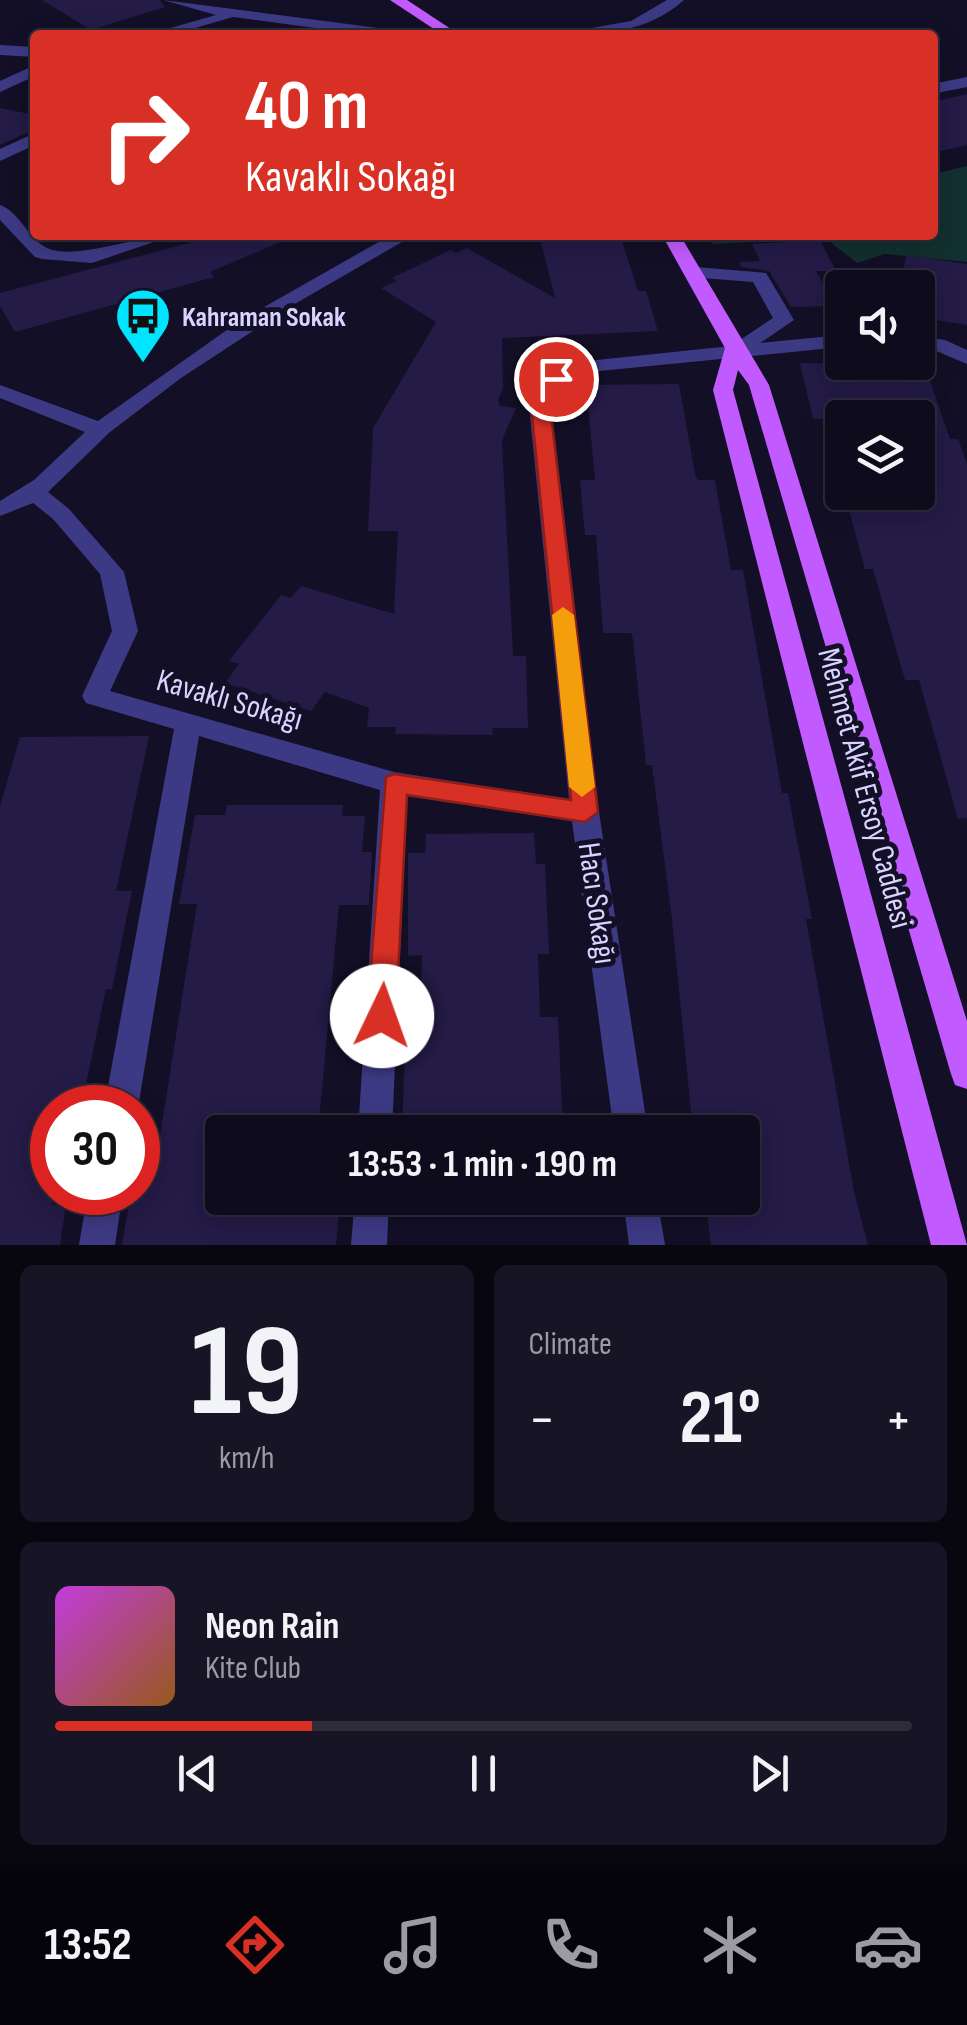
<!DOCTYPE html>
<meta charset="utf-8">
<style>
:root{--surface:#0e0b1c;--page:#171425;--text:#f1f3f6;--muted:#9b9ba3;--line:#2e2b3b;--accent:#d93025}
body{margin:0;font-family:"Sofia Sans Condensed",sans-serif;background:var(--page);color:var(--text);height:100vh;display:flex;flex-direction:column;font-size:38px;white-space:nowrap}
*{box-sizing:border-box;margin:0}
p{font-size:32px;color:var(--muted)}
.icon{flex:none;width:55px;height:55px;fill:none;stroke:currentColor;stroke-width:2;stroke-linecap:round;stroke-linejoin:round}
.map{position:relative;height:1245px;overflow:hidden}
.sheet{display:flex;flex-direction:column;gap:20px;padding:20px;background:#08060f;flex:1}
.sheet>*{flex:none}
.banner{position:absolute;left:30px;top:30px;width:908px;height:210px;border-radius:10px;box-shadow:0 5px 25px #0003,0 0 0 2px var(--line);background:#d93025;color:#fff;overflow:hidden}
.fabs{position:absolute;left:825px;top:270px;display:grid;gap:20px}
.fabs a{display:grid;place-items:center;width:110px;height:110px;border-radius:10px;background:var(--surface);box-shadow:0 5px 25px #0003,0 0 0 2px var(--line);font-size:50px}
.speed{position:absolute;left:30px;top:1085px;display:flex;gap:20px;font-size:50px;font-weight:700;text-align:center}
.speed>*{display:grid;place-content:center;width:130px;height:130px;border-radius:50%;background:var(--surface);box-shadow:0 5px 25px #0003,0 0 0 2px var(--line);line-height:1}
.speed .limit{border:15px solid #d22;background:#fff;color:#111}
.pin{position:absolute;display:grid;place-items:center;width:85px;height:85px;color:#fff;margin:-42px;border:5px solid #fff;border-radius:50%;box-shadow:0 2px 10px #0007}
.me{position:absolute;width:110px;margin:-55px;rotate:3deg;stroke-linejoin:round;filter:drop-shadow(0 0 8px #0008)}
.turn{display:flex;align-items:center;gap:35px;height:210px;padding:0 50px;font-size:45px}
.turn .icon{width:130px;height:130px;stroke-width:2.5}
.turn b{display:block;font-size:70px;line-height:85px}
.big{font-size:75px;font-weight:700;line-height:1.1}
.sheet .tile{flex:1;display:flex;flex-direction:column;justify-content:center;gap:15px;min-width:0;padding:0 35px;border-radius:15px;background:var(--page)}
.sheet .dial{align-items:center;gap:0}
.dial b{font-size:130px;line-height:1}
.song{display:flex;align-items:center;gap:30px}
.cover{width:120px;height:120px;border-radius:15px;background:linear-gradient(135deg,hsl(290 70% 55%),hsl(30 70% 35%))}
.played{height:10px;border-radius:5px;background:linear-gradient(90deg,var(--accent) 30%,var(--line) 30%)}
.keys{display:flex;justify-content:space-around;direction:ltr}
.heat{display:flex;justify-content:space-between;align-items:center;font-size:55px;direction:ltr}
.sheet .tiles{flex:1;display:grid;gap:20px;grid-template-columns:1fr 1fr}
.tile:last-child{grid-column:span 2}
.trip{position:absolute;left:205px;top:1115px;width:555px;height:100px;border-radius:10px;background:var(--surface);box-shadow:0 5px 25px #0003,0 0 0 2px var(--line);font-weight:700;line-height:100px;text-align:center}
.menu{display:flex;height:160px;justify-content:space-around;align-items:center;background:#06040b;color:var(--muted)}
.menu .icon{width:70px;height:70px}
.menu .current{color:var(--accent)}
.menu b{font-size:45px;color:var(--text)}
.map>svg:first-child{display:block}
</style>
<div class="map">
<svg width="967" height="1245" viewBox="0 0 967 1245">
<rect width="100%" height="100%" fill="#130f26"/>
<!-- green -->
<path fill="#12302f" d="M967,166V262L885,254L857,263L825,238L713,244L706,235H932L933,174Z"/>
<!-- building -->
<g fill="#241b47">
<path d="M42,0H159L165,7L91,30Z"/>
<path d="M967,94V145L932,153V102Z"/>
<path d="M0,108L35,115V129L0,145Z"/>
<path d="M219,235H297L210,272L214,277L15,332L0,306V293Z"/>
<path d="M539,235H620L638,291H646L658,331L502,338L503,388L498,400L500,406L516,408L502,440L513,656H526L528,728H492L493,735L395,734L396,727H367L369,708L325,692L311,711L225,683L239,664L229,661L281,595L291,598L301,586L394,614L398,531H368L373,428L436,322L381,288L397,281L392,278L450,250L456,253L467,248L555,298Z"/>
<path d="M820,240L836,271H816L835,306L791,307L769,271L741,267L739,262L760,261L752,244Z"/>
<path d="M906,255L967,264V325L918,317V288H901Z"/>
<path d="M922,358L950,439H958L967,464V818L958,819L919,680H905L873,569H865L844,492H918V418L813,419L800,363L865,364L874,380L877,362L918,364Z"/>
<path d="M679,384L695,474L698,480H715L731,570H743L782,793H788L812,919H806L854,1192L868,1245H711L705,1198H742V1132H693L672,919L652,765H646L633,640L631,633H603L596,535H585L580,480H595L586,385Z"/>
<path d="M149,736L116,891H132L112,989H106L81,1108H52V1205H66L60,1245H0V806L20,737Z"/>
<path d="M227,805H343L342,816H365L362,852H372L369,905H339L318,1132H222V1198H340L336,1245H122L131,1192H138V1142H159L197,904H179L195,815H225Z"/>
<path d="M534,833L536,864H545L549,954H538L540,1017H558L563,1132H402L406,1018H420L422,955L408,956V853H425L426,834Z"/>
</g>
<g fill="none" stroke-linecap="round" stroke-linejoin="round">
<!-- minor -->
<g fill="#3d3a85" fill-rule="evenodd">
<path d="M163,0L401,31L408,35H367L233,17L171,35H146L216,15Z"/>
<path d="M667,0H684C646,34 600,35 552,35L631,21Z"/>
<path d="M0,45L35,47V57L0,55Z"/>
<path d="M35,65V76L0,92V81Z"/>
<path d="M967,77V87L932,94V84Z"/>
<path d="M35,133V145L0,161V149Z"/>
<path d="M0,205C20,212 28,239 47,248C75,261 140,235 174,235L92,263L42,259L35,257L0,220Z"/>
<path d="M391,235H414L293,305L181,378L110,432L48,492L69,509L124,572L138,631L110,691L394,772L569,799L529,407L549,375L578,362L731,346L773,318L753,282L690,277V269L697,267L766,273L794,320L760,343L842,335V347L589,372L564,383L551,407L599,812L648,1132H614L572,821L407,796L392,1132H358L380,790L199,736L138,1108H104L174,729L86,703L82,696L112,631L100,574L53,519L33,503L0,516V501L34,480L85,432L0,398V385L98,421L241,320Z"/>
<path d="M918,336L945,340L967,350V364L934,350L918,348Z"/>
<path d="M88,1192H123L115,1245H79Z"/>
<path d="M355,1198H389L387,1245H351Z"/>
<path d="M623,1198H657L665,1245H629Z"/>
</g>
<!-- major -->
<g fill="#c25bff" fill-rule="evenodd">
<path d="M390,0H407L460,35H443Z"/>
<path d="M662,235H680L769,385L967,1021V1089L955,1085L951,1074L749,385L738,370L733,390L967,1245H931L713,390L725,348Z"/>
</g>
</g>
<!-- route -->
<path fill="#d93025" stroke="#8d1f18" stroke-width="2.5" d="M556,374L566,379L550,406L598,812L585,822L407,795L396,1016L392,1025L382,1029L372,1025L367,1016L386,777L394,774L571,800L531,406L550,375Z"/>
<!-- slow -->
<path fill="#f59e0b" d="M563,607L574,615L595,787L582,797L569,787L552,615Z"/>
<!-- icons -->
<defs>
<g id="bus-pin" transform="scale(2.875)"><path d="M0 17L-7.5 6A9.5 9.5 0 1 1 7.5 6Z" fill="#00e5ff" stroke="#130f26"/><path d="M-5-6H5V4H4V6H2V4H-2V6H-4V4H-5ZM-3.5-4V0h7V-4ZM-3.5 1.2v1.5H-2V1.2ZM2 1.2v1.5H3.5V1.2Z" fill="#111"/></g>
</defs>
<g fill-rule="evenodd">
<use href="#bus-pin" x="143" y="316"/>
</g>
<g text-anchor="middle" stroke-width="10" stroke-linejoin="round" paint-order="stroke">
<!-- far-poi labels -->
<g font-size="28" font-weight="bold" fill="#d9d4ff" stroke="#130f26" text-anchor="start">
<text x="182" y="326">Kahraman Sokak</text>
</g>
<!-- street labels -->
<g font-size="32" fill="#d9d4ff" stroke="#130f26">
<text transform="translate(230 699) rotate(16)" y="11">Kavaklı Sokağı</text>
<text transform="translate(866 788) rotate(75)" y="11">Mehmet Akif Ersoy Caddesi</text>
<text transform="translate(598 903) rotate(82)" y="11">Hacı Sokağı</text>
</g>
</g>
</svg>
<div class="fabs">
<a><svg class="icon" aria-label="sound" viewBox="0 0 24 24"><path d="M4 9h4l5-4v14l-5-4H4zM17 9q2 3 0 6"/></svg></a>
<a><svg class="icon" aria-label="layers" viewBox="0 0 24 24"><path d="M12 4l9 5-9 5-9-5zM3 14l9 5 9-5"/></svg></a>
</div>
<div class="speed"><div class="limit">30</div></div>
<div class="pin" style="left:556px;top:379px;background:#d93025"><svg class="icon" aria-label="arrive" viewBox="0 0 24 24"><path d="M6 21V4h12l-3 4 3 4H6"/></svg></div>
<svg class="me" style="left:382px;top:1016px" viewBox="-20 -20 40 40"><circle r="19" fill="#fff"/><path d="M0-13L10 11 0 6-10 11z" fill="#d93025"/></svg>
<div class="trip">13:53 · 1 min · 190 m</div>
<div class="banner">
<div class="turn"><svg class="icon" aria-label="right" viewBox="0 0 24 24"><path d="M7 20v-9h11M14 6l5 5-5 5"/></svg><div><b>40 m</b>Kavaklı Sokağı</div></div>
</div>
</div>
<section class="sheet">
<div class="tiles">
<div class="tile dial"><b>19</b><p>km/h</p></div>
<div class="tile"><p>Climate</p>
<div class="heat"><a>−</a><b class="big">21°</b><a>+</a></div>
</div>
<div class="tile">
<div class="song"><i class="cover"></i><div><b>Neon Rain</b><p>Kite Club</p></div></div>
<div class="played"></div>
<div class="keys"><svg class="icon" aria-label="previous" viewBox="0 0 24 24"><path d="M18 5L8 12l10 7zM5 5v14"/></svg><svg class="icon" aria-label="pause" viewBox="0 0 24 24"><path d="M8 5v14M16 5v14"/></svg><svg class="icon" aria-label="next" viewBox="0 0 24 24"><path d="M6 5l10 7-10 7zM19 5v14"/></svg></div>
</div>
</div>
</section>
<nav class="menu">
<b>13:52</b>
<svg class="icon current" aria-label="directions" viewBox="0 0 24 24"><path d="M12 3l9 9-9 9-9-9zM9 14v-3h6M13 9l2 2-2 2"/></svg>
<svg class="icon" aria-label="music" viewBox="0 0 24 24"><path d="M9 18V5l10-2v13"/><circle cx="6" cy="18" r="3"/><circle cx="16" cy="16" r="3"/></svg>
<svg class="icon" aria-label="phone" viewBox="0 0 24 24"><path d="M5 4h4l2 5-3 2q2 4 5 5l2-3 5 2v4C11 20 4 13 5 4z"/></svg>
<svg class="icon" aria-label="climate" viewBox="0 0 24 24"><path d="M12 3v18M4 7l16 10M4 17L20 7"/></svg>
<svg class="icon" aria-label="car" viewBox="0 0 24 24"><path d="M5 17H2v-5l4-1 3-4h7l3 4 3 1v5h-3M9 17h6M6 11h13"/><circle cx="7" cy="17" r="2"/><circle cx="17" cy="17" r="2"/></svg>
</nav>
